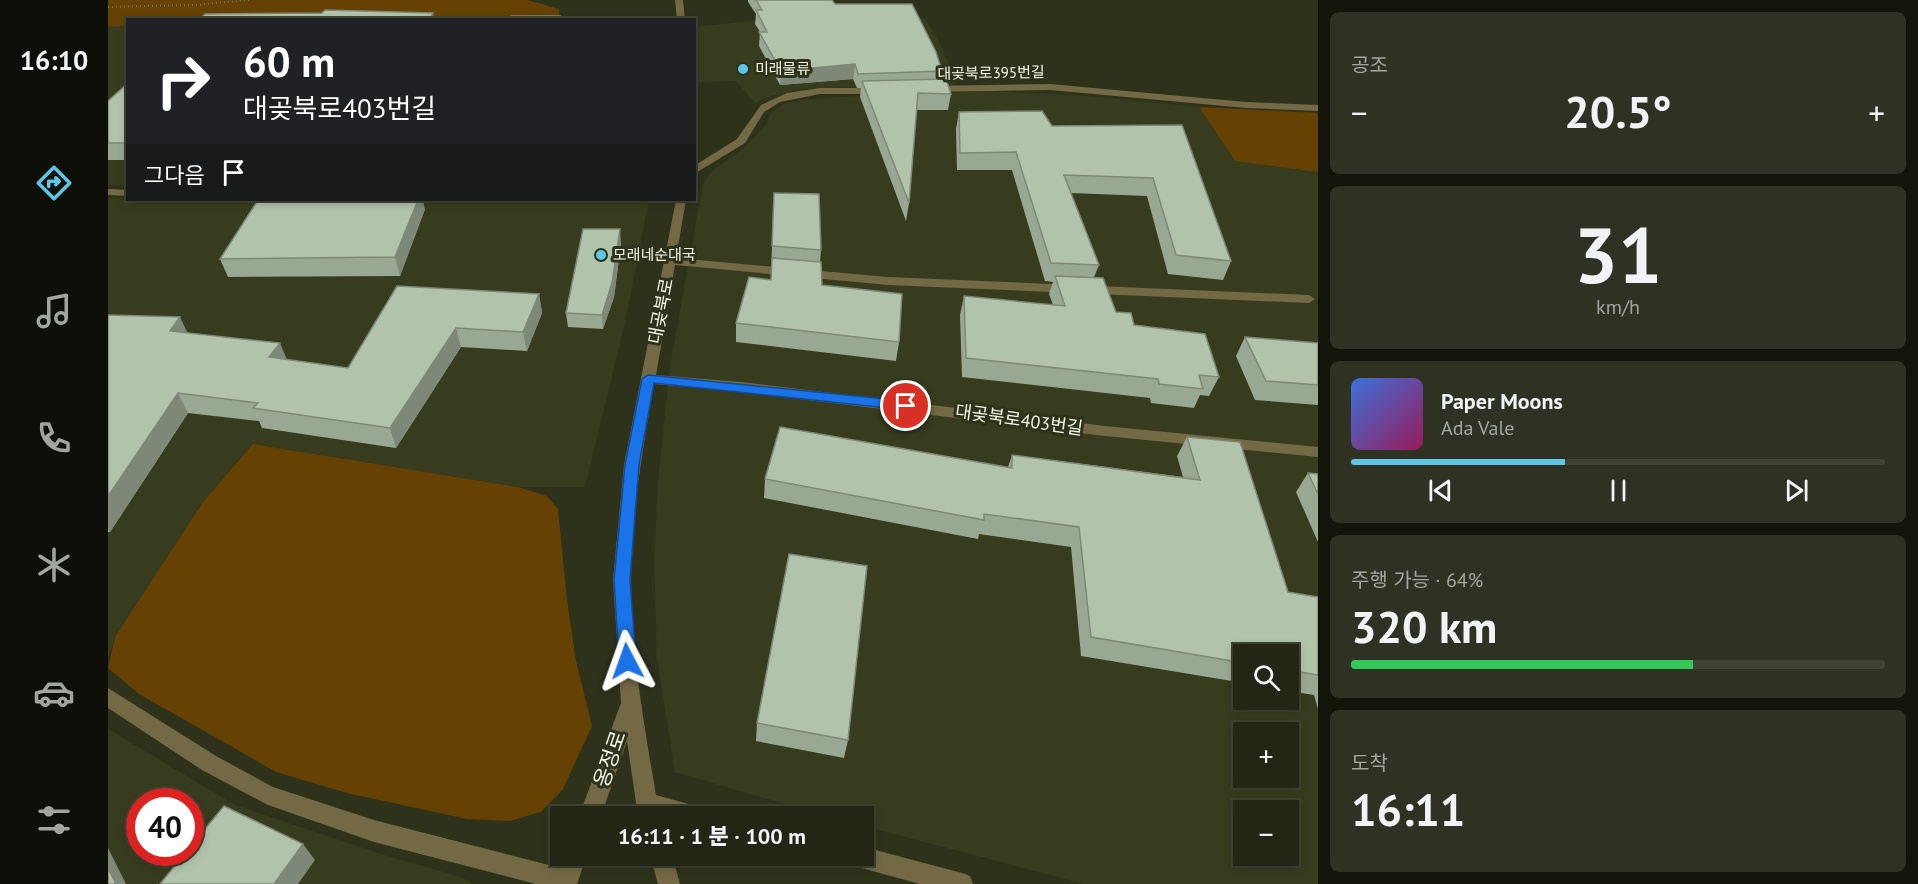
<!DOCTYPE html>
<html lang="ko">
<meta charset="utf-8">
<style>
:root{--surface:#232614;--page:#2f3222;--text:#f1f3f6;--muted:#a3a5a0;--line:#404334;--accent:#5cc7e7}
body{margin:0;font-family:"PT Sans","Noto Sans KR",sans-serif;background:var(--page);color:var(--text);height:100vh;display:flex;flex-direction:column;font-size:22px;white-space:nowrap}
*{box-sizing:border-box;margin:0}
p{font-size:20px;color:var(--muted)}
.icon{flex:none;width:33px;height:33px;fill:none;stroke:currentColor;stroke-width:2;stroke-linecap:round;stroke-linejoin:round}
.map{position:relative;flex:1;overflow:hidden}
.panel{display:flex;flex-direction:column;gap:12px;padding:12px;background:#13150b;width:600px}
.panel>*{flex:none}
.hud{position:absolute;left:18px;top:18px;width:570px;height:183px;border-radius:0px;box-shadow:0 3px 9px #0003,0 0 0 2px var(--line);background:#202124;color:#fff;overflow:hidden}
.tools{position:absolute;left:1125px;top:644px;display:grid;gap:12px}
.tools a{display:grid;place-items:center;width:66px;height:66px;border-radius:0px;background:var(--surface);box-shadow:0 3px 9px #0003,0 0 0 2px var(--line);font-size:30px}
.speed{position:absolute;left:18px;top:788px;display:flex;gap:12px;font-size:30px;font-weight:700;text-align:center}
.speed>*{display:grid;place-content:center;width:78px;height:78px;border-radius:50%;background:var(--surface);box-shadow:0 3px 9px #0003,0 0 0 2px var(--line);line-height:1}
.speed .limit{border:9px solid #d22;background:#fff;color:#111}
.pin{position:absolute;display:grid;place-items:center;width:51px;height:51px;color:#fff;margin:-26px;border:3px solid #fff;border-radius:50%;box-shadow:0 2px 6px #0007}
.me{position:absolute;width:66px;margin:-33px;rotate:356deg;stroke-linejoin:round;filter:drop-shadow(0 0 4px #0008)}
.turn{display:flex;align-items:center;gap:21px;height:126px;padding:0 18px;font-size:27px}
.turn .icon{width:78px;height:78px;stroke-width:2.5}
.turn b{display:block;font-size:42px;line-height:51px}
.then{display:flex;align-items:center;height:57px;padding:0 18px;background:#0003;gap:12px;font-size:22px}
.big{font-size:45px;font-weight:800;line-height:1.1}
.panel .tile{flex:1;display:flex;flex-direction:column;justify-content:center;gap:9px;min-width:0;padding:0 21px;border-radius:9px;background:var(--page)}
.panel .dial{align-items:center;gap:0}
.dial b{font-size:78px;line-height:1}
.song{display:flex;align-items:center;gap:18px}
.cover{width:72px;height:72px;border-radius:9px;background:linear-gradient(135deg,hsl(220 70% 55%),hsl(330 70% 35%))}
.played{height:6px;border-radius:3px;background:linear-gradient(90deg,var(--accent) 40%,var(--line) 40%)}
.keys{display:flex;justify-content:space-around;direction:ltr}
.heat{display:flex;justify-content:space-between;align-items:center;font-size:33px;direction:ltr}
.charge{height:9px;border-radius:4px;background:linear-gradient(90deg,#34c759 64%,var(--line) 0)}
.trip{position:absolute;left:442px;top:806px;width:324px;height:60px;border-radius:0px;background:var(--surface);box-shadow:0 3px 9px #0003,0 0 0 2px var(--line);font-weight:800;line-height:60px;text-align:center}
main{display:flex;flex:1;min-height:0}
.tab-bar{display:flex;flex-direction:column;width:108px;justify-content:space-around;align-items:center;background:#0e0f08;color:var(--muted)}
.tab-bar .icon{width:42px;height:42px}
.tab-bar .on{color:var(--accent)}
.tab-bar b{font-size:27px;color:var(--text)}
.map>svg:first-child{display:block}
</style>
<main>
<nav class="tab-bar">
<b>16:10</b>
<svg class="icon on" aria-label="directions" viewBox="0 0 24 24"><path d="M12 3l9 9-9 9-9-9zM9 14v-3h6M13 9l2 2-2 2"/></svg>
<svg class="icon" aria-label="music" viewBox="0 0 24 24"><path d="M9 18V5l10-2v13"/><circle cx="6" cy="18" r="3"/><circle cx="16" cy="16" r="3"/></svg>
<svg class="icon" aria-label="phone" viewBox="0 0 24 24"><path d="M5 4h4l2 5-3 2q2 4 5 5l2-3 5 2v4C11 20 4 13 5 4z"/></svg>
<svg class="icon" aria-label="climate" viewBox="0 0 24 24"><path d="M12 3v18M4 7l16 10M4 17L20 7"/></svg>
<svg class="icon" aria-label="car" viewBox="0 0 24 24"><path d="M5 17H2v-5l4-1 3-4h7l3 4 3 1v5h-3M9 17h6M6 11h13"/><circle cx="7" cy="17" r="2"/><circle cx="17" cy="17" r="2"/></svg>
<svg class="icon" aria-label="filters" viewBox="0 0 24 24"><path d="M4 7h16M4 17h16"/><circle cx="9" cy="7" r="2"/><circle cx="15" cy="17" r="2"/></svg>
</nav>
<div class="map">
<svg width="1210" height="884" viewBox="0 0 1210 884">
<rect width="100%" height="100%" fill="#2f321b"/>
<!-- built -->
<g fill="#383c1e" fill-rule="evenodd">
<path d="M720,13L810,17L819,22L830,39L849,84L695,89L666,95L647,103L628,81L589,82L586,27Z"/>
<path d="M19,26V185H0V27Z"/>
<path d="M887,91L979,96L1091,107L1127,161L1210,172V884H976L756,826V816H718L567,772L549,657L546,559L551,471L562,367L595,184L602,173L637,147L658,125L663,113L679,102L730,97ZM1136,654H1180V699H1136ZM1136,732H1180V777H1136ZM1136,810H1180V855H1136Z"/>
<path d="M0,198L180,204L258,200H541L516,327L477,487H410L145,444L95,502L7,637L0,659Z"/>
<path d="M0,729L127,805L276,855L353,877L365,884H0ZM32,801H82V852H32Z"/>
</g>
<!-- green -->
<g fill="#654104">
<path d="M0,0H419L451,9V15L442,20H20L19,26L0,27Z"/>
<path d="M1091,107L1210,113V172L1127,161Z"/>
<path d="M145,444L410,487L439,496L450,509L459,601L468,661L484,726L455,789L433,812L402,821L359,819L239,793L168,772L31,694L0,668L7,637L95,502Z"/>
</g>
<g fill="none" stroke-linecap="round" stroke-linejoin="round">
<!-- path -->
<path stroke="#767965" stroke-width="2" stroke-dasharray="1 3" stroke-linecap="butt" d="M0,7L87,5L141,0"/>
<!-- minor -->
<g fill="#736944" fill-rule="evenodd">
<path d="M567,0H575L577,20H569Z"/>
<path d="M942,84L1138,102L1210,105V111L1138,108L942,90L821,92L816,89L821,86Z"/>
<path d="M712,88H773L778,91L773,94H712L672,102L656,112L637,143L586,174V166L629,139L653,105L679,93Z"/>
<path d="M0,189L20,190V196L0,195Z"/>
<path d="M568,200H578L568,258L780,277L1201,295L1207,299L1201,303L780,285L567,265L548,375L633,382L997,426L1210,447V457L997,436L633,392L546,384C535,448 523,515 523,580C523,652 536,724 548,795L599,809L603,816H530L519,741L493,816H471L513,703L505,580L516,465Z"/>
<path d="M0,688L108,756L165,787L266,820L452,868L457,855H479L469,884H428L266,842L160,805L94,770L0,708Z"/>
<path d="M756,847L854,873L862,876L865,884H812L735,863L732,855H756Z"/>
<path d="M542,855H564L572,884H550Z"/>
</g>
</g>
<!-- wall -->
<g fill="#99a893">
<path d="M640,0H724L727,4L834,71L833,79L843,94L840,110H808L801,203L798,221L752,97L753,88H749L745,79L672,85L651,46L652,32L647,24L648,14L640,2Z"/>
<path d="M20,83V160H0V101Z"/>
<path d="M851,112L944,126L1074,125L1123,261L1115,280L1060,274L1039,196L963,193L991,265L986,277L1008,312L1026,325L1111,377L1101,396L1092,395L1086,408L1043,403L1042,398L854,377L852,315L856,296L945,305L941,294L945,282L937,281L904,170H849L848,129Z"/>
<path d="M317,209L292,276L120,277L112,259Z"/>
<path d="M665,211L713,250L712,262L714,285L791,342L788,361L628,342V323L663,280Z"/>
<path d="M513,243L506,297L495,329L460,327L458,313Z"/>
<path d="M431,294L434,313L419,351L353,347L288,448L154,428L151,421L80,413L2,532H0V315L80,333L179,360L240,368Z"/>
<path d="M1137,337L1210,343V405L1147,400L1128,356Z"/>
<path d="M1079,437L1180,592L1210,597V709L1206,695L1180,691V654H1136V683L973,656L963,547L871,534L870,539L656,498L657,479L900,467L904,455L1075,477L1069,456Z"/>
<path d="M1200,473L1210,474V542L1188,492Z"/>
<path d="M649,723L740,740L736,758L648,741Z"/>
</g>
<!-- shaded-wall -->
<g fill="#7d8878">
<path d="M325,13L326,20H321Z"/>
<path d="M747,64L745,79L672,85L673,71Z"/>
<path d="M310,200H315L317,209L292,276L287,257Z"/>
<path d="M512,229L513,243L506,297L495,329L494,315Z"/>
<path d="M431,294L434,313L419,351L415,332Z"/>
<path d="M72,317L81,336L62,331Z"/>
<path d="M348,328L353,347L288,448L282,428Z"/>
<path d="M172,343L180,362L161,357Z"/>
<path d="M70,393L80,413L2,532L0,530V496Z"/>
<path d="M195,844L207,860L190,884H166Z"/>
<path d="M0,848L18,884H8L0,868Z"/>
</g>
<!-- building -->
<g fill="#b2c3ab" stroke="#7d8878" stroke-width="1.5">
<path d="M648,0H724L727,4H804L828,52L834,71L750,74L747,64L673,71L651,32H659L648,10H654Z"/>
<path d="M217,10L325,13L321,20H91L97,14L214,13Z"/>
<path d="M403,16H452V20H402Z"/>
<path d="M838,79L843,94L810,93L801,203L754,81Z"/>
<path d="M20,83V140L17,143H0V101Z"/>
<path d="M934,111L944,126L1074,125L1123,261L1068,255L1045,178L956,175L991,265L943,263L908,152L852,153L851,112Z"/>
<path d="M666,193L711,194L713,250L664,246Z"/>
<path d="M150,200H310L287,257L112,259Z"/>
<path d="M475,229H512L504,283L494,315L458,313Z"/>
<path d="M664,258L713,262L714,285L794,294L791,342L628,323L641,277L663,280Z"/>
<path d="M947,276L995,278L1008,312L1023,313L1026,325L1097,334L1111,377L1091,375L1095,389L1051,384L1050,379L858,358L856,296L957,306Z"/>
<path d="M289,286L431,294L415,332L348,328L282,428L145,408L150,403L70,393L0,496V315L72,317L62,331L172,343L161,357L240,368Z"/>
<path d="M1137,337L1210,343V385L1158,381Z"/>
<path d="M672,427L904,468V455L1092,480L1079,437L1132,442L1180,592L1210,597V675L1180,670V654H1136V663L983,637L971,527L876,514V520L657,479Z"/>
<path d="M1200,473L1210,474V494Z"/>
<path d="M681,554L759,566L740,740L649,723Z"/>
<path d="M116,806L195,844L166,884H52L78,852H82V847Z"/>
<path d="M0,868L8,884H0Z"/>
</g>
<!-- route -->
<path fill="#1a73e8" stroke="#114b97" stroke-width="1.5" d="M540,375L798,401L805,406L798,410L546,383L531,465L522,580L528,661L525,666L519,669L513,666L511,661L506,580L517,465L534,379Z"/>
<!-- markers -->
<g fill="#5cc7e7" stroke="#2f321b" stroke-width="2">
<circle cx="635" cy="69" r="6"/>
<circle cx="493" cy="255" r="6"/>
</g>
<g text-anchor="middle" stroke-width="6" stroke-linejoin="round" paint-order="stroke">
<!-- far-poi labels -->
<g font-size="15" fill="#f3f6e7" stroke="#2f321b" text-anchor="start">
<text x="647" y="74">미래물류</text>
<text x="505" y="260">모래네순대국</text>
</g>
<!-- far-street labels -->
<g font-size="15" fill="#f3f6e7" stroke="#2f321b">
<text transform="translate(883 73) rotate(-1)" y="5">대곶북로395번길</text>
</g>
<!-- street labels -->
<g font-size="18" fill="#f3f6e7" stroke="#2f321b">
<text transform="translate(553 311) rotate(-79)" y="6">대곶북로</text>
<text transform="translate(911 420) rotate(8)" y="6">대곶북로403번길</text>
</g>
<!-- near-street labels -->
<g font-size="21" fill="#f3f6e7" stroke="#2f321b">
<text transform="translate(502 759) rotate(-71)" y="7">옹정로</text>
</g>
</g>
</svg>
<div class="tools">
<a><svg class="icon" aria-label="search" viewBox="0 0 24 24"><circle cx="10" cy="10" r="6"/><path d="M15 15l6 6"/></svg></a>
<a>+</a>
<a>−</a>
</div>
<div class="speed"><div class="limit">40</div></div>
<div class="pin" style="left:798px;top:406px;background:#d93025"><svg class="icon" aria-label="arrive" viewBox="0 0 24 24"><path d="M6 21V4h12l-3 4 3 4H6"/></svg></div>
<svg class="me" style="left:519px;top:661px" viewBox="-20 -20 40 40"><path d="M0-17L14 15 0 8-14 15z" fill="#1a73e8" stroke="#fff" stroke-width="4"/></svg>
<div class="trip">16:11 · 1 분 · 100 m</div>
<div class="hud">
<div class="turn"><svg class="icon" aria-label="right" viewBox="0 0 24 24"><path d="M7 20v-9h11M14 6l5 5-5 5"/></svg><div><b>60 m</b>대곶북로403번길</div></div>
<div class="then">그다음<svg class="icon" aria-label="arrive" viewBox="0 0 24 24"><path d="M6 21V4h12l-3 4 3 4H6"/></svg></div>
</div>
</div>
<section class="panel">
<div class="tile"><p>공조</p>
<div class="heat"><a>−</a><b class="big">20.5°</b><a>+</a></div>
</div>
<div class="tile dial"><b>31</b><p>km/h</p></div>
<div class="tile">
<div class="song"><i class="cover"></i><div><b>Paper Moons</b><p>Ada Vale</p></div></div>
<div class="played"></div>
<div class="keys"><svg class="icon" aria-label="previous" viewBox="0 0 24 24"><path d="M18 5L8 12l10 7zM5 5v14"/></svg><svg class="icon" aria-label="pause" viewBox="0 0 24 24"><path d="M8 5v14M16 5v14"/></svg><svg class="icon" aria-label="next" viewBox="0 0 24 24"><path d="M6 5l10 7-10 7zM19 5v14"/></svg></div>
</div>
<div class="tile"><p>주행 가능 · 64%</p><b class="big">320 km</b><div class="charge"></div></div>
<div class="tile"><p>도착</p><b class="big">16:11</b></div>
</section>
</main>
